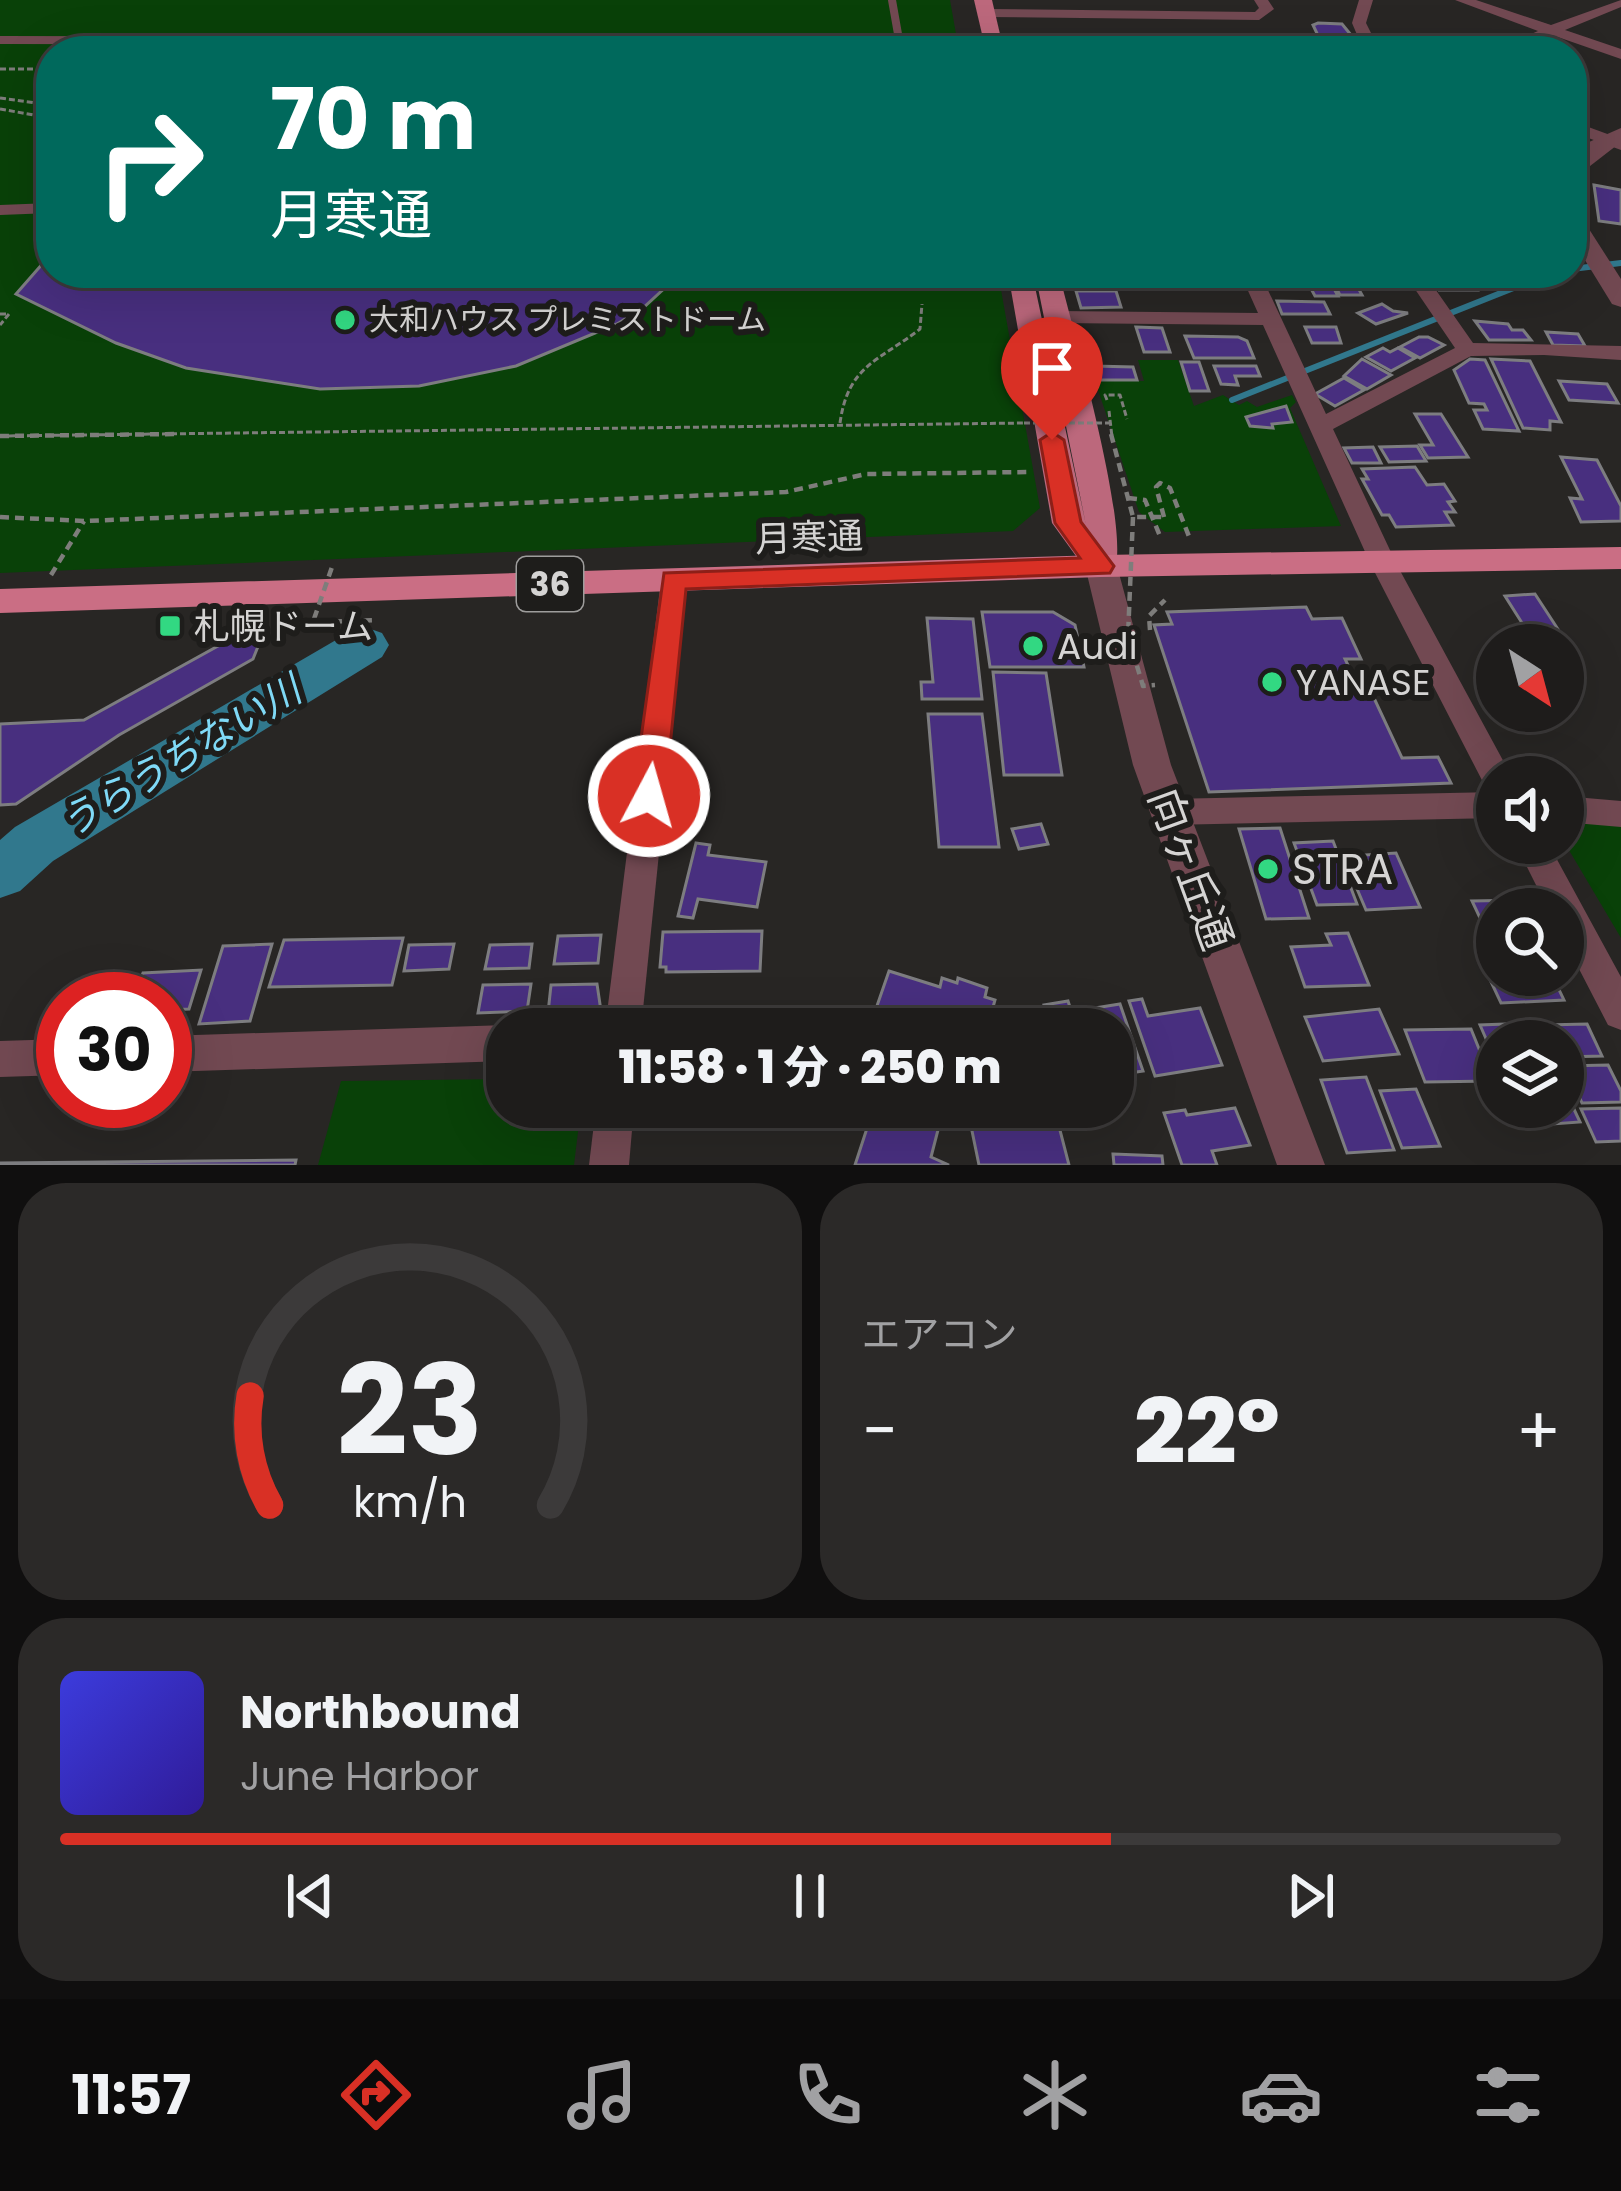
<!DOCTYPE html>
<html lang="ja">
<meta charset="utf-8">
<style>
:root{--surface:#1e1c1b;--page:#2b2928;--text:#f1f3f6;--muted:#a1a1a3;--line:#3c3a3a;--accent:#d93025}
body{margin:0;font-family:Poppins,"Noto Sans JP",sans-serif;background:var(--page);color:var(--text);height:100vh;display:flex;flex-direction:column;font-size:45px;white-space:nowrap}
*{box-sizing:border-box;margin:0}
p{font-size:39px;color:var(--muted)}
.icon{flex:none;width:66px;height:66px;fill:none;stroke:currentColor;stroke-width:2;stroke-linecap:round;stroke-linejoin:round}
.map{position:relative;height:1165px;overflow:hidden}
.details{display:flex;flex-direction:column;gap:18px;padding:18px;background:#100f0f;flex:1}
.details>*{flex:none}
.top-card{position:absolute;left:36px;top:36px;width:1551px;height:252px;border-radius:48px;box-shadow:0 12px 48px #0002,0 0 0 3px var(--line);background:#00695c;color:#fff;overflow:hidden}
.needle{width:78px;rotate:144deg}
.fabs{position:absolute;left:1476px;top:624px;display:grid;gap:24px}
.fabs a{display:grid;place-items:center;width:108px;height:108px;border-radius:50%;background:var(--surface);box-shadow:0 12px 48px #0002,0 0 0 3px var(--line);font-size:60px}
.speed{position:absolute;left:36px;top:972px;display:flex;gap:24px;font-size:60px;font-weight:700;text-align:center}
.speed>*{display:grid;place-content:center;width:156px;height:156px;border-radius:50%;background:var(--surface);box-shadow:0 12px 48px #0002,0 0 0 3px var(--line);line-height:1}
.speed .limit{border:18px solid #d22;background:#fff;color:#111}
.pin{position:absolute;display:grid;place-items:center;width:102px;height:102px;color:#fff;margin:-123px -51px;border-radius:50% 50% 50% 0;rotate:-45deg;box-shadow:0 0 12px #0007}
.pin .icon{rotate:45deg}
.me{position:absolute;width:132px;margin:-66px;rotate:6deg;stroke-linejoin:round;filter:drop-shadow(0 0 9px #0008)}
.turn{display:flex;align-items:center;gap:42px;height:252px;padding:0 36px;font-size:54px}
.turn .icon{width:156px;height:156px;stroke-width:2.5}
.turn b{display:block;font-size:84px;line-height:102px}
.big{font-size:90px;font-weight:800;line-height:1.1}
.details .tile{flex:1;display:flex;flex-direction:column;justify-content:center;gap:18px;min-width:0;padding:0 42px;border-radius:48px;background:var(--page)}
.details .dial{align-items:center;gap:0}
.dial svg{height:312px;overflow:visible;fill:none;stroke:var(--line);stroke-width:7;stroke-linecap:round;text-anchor:middle}
.dial text{fill:var(--text);stroke:none}
.song{display:flex;align-items:center;gap:36px}
.cover{width:144px;height:144px;border-radius:18px;background:linear-gradient(135deg,hsl(240 70% 55%),hsl(250 70% 35%))}
.played{height:12px;border-radius:6px;background:linear-gradient(90deg,var(--accent) 70%,var(--line) 70%)}
.keys{display:flex;justify-content:space-around;direction:ltr}
.heat{display:flex;justify-content:space-between;align-items:center;font-size:66px;direction:ltr}
.details .tiles{flex:1;display:grid;gap:18px;grid-template-columns:1fr 1fr}
.tile:last-child{grid-column:span 2}
.trip{position:absolute;left:486px;top:1008px;width:648px;height:120px;border-radius:48px;background:var(--surface);box-shadow:0 12px 48px #0002,0 0 0 3px var(--line);font-weight:800;line-height:120px;text-align:center}
.tabs{display:flex;height:192px;justify-content:space-around;align-items:center;background:#0c0b0b;color:var(--muted)}
.tabs .icon{width:84px;height:84px}
.tabs .current{color:var(--accent)}
.tabs b{font-size:54px;color:var(--text)}
.map>svg:first-child{display:block}
</style>
<div class="map">
<svg width="1621" height="1165" viewBox="0 0 1621 1165">
<rect width="100%" height="100%" fill="#282624"/>
<!-- green -->
<g fill="#094108">
<path d="M0,0H950L959,51H51V273H998L1040,508L1013,531L0,573Z"/>
<path d="M1138,360H1178L1194,406L1223,395L1239,405L1247,401L1257,407L1292,395L1296,402L1290,408L1341,526L1165,532L1139,512L1095,381H1144Z"/>
<path d="M1566,819L1621,825V938L1563,840Z"/>
<path d="M507,1079V1107H581L574,1165H318L341,1081Z"/>
</g>
<g fill="none" stroke-linecap="round" stroke-linejoin="round">
<!-- stream -->
<g stroke="#31788d" stroke-width="6">
<path d="M1572,269L1621,263"/>
<path d="M1232,400L1551,273"/>
</g>
<!-- river -->
<path fill="#31788d" fill-rule="evenodd" d="M365,627L382,633L389,645L382,657L53,861L20,891L0,898V840L15,827L348,633Z"/>
</g>
<!-- building -->
<g fill="#482f7f" stroke="#7d7d80" stroke-width="3">
<path d="M1318,23L1342,24L1356,41L1321,42L1313,25Z"/>
<path d="M1041,35L1254,38L1261,50L1043,51Z"/>
<path d="M1594,185L1621,190V224L1599,221Z"/>
<path d="M51,254V273H681L643,308L617,324L516,366L419,386L320,389L186,368L116,343L16,294Z"/>
<path d="M1303,274H1326L1338,296H1315Z"/>
<path d="M1330,277H1352L1362,295H1340Z"/>
<path d="M1431,277L1469,278L1477,290H1439Z"/>
<path d="M1076,291H1116L1121,307L1081,308Z"/>
<path d="M1277,301L1324,302L1330,314H1282Z"/>
<path d="M1382,304L1393,311L1408,313L1376,324L1358,313Z"/>
<path d="M1475,321L1508,324L1512,330H1523L1531,340H1489Z"/>
<path d="M1136,327L1162,328L1170,352H1144Z"/>
<path d="M1305,327H1336L1341,343H1312Z"/>
<path d="M1546,332L1578,334L1585,346L1553,345Z"/>
<path d="M1185,336L1238,337L1247,341L1254,358H1194Z"/>
<path d="M1419,337H1428L1444,345L1420,358L1400,347Z"/>
<path d="M1383,348L1390,352L1398,348L1415,358L1391,371L1366,357Z"/>
<path d="M1362,359L1391,375L1367,389L1344,376Z"/>
<path d="M1470,359L1485,360L1519,431L1483,429L1474,410H1487L1484,404L1469,403L1454,370Z"/>
<path d="M1491,359L1530,361L1561,422L1550,421V430L1523,428Z"/>
<path d="M1181,362H1199L1209,391H1190Z"/>
<path d="M1093,366L1133,367L1137,380H1097Z"/>
<path d="M1214,366H1256L1260,376H1235L1238,385L1221,384Z"/>
<path d="M1344,378L1364,390L1335,406L1315,394Z"/>
<path d="M1559,381L1607,384L1618,403L1569,400Z"/>
<path d="M1286,406L1292,422L1272,424L1273,428L1250,426L1246,417Z"/>
<path d="M1415,414H1441L1468,457L1428,458L1420,445H1433Z"/>
<path d="M1417,446L1426,461L1389,462L1380,447Z"/>
<path d="M1373,447L1381,463H1352L1344,448Z"/>
<path d="M1561,457L1597,460L1621,506V521L1581,522L1570,498L1582,499Z"/>
<path d="M1415,467L1427,485L1444,484L1455,501L1448,502L1455,512H1445L1453,525L1396,527L1389,515H1382L1362,479H1368L1362,469Z"/>
<path d="M1535,594L1580,663H1563V645H1536L1505,596Z"/>
<path d="M1306,607L1312,619L1342,618L1361,659H1345L1364,698H1374L1402,758L1438,757L1451,783L1209,792L1154,625L1172,624L1167,612Z"/>
<path d="M982,612H1053L1075,625L1084,667H990Z"/>
<path d="M927,618L973,619L982,699H922L921,682H933Z"/>
<path d="M263,634L253,659L119,735L16,804L0,805V724L84,720L238,635Z"/>
<path d="M993,672L1046,673L1062,775H1004Z"/>
<path d="M928,714H982L999,847H939Z"/>
<path d="M1041,824L1048,844L1019,849L1012,829Z"/>
<path d="M1280,828L1309,918L1266,919L1239,829Z"/>
<path d="M1333,841L1357,904L1317,905L1294,843Z"/>
<path d="M696,843L710,845L708,855L766,862L757,907L698,899L693,918L678,916Z"/>
<path d="M1396,853L1420,907L1366,910L1346,863L1368,862L1364,855Z"/>
<path d="M1532,900L1537,909H1497V937H1489L1472,901Z"/>
<path d="M762,931L760,971L666,972V967H660L663,932Z"/>
<path d="M1348,933L1369,985L1305,987L1291,947L1331,945L1326,934Z"/>
<path d="M601,935L598,963L554,964L558,936Z"/>
<path d="M403,938L392,985L269,987L284,940Z"/>
<path d="M272,944L250,1021L199,1024L223,946Z"/>
<path d="M454,944L449,969L404,971L409,945Z"/>
<path d="M532,944L529,968L485,969L490,945Z"/>
<path d="M1485,969H1497V975H1552L1564,1000L1501,1003Z"/>
<path d="M201,970L189,1009L165,1010V999H133L143,973Z"/>
<path d="M889,971L940,987L942,978L957,983L958,978L987,988L985,997L995,1000L988,1025L948,1011L946,1015L961,1020L958,1029H869Z"/>
<path d="M531,984L527,1011L478,1013L483,985Z"/>
<path d="M597,984L601,1011L548,1013L551,985Z"/>
<path d="M1142,999L1148,1016L1200,1008L1222,1065L1155,1076L1129,1001Z"/>
<path d="M1068,1001L1077,1029H1051L1044,1005Z"/>
<path d="M1120,1004L1143,1071L1116,1075L1113,1029H1101L1095,1008Z"/>
<path d="M1379,1009L1399,1054L1323,1061L1305,1017Z"/>
<path d="M1534,1023L1542,1041H1497V1064L1480,1025Z"/>
<path d="M1587,1024L1602,1056L1563,1057V1041H1554L1546,1025Z"/>
<path d="M1471,1029L1492,1081L1425,1082L1405,1030Z"/>
<path d="M1608,1065L1621,1091V1102L1582,1103L1565,1066Z"/>
<path d="M1366,1077L1394,1150L1347,1153L1321,1080Z"/>
<path d="M1563,1086L1580,1122L1523,1126L1515,1107H1563Z"/>
<path d="M1416,1089L1440,1146L1402,1148L1380,1091Z"/>
<path d="M855,1107H919L929,1113L925,1126L938,1130L931,1157L949,1165H855L872,1113Z"/>
<path d="M1032,1107H1054L1069,1165H979L971,1126L1035,1118Z"/>
<path d="M1235,1108L1250,1145L1212,1151L1217,1165H1182L1164,1113L1185,1110L1187,1115Z"/>
<path d="M1621,1108V1141L1596,1142L1581,1109Z"/>
<path d="M1113,1154L1162,1156L1163,1165H1114Z"/>
<path d="M296,1160L295,1165H0V1163Z"/>
</g>
<g fill="none" stroke-linecap="round" stroke-linejoin="round">
<!-- path-far1 -->
<g stroke="#7e7d7b" stroke-width="3" stroke-dasharray="6 3" stroke-linecap="butt">
<path d="M0,69H51"/>
<path d="M0,98L51,105"/>
<path d="M35,99L43,89L37,69"/>
<path d="M0,109L51,118"/>
<path d="M0,314H9L0,325"/>
<path d="M1107,400L1105,395H1120L1127,419"/>
<path d="M840,423C848,365 879,361 920,329L922,304"/>
<path d="M0,436L1024,423"/>
</g>
<!-- path -->
<g stroke="#7e7d7b" stroke-width="4.5" stroke-dasharray="9 6" stroke-linecap="butt">
<path d="M0,436L179,434"/>
<path d="M1128,498L1145,500L1160,536"/>
<path d="M0,517L84,521L786,492L866,474L1032,472"/>
<path d="M1164,517L1156,487L1160,483L1170,488L1190,539"/>
<path d="M51,575L84,521"/>
<path d="M258,624L377,620"/>
<path d="M1150,630L1149,616L1165,600"/>
</g>
<!-- service-far1 -->
<g stroke="#724952" stroke-width="8">
<path d="M892,0L901,51"/>
<path d="M0,40L899,42"/>
</g>
<!-- service -->
<path stroke="#724952" stroke-width="10" d="M0,210L51,208"/>
<!-- minor -->
<g fill="#724952" fill-rule="evenodd">
<path d="M1254,0H1268L1274,9L1259,20L986,17L979,13L986,9L1255,12L1259,8Z"/>
<path d="M1359,0H1373L1366,23L1380,51H1364L1352,23Z"/>
<path d="M1455,0H1476L1551,25L1621,0V7L1565,30L1621,49V59L1552,35L1514,51H1493L1538,31Z"/>
<path d="M1572,121L1621,139V150L1572,132Z"/>
<path d="M1240,273H1260L1326,414L1455,348L1404,273H1424L1473,343L1621,346V360L1544,355L1471,356L1333,429L1397,565L1512,777H1497V818L1169,825L1158,822L1153,812L1158,802L1169,799L1497,792L1486,788L1371,565L1263,325L1057,323L1046,317L1057,311L1258,313Z"/>
<path d="M674,570L687,580L641,1029H605L661,580Z"/>
<path d="M1563,796L1621,801V827L1563,822Z"/>
<path d="M1515,843H1548L1621,977V1030L1608,1025L1563,938V909H1548Z"/>
<path d="M507,1025L517,1029H507V1061L165,1072V1036Z"/>
<path d="M63,1039V1075L0,1077V1041Z"/>
<path d="M596,1107H634L629,1165H589Z"/>
</g>
<!-- tertiary -->
<g fill="#724952" fill-rule="evenodd">
<path d="M1621,128V142L1572,180V160L1589,142Z"/>
<path d="M1572,213L1580,215L1621,279V307L1612,304L1572,239Z"/>
<path d="M1101,555L1113,558L1117,566L1171,765L1325,1165H1277L1133,765L1085,566L1089,558Z"/>
</g>
<!-- primary -->
<g fill="#bc687c" fill-rule="evenodd">
<path d="M974,0H992L1004,51H986Z"/>
<path d="M1008,273H1032L1086,525L1035,273H1059C1071,324 1134,538 1113,574H1089L1052,523Z"/>
</g>
<!-- trunk -->
<path fill="#ca6e84" fill-rule="evenodd" d="M1621,547V569L1101,577L0,613V589L1101,555Z"/>
<!-- path-bridge-far1 -->
<g stroke="#7e7d7b" stroke-width="3" stroke-dasharray="6 3" stroke-linecap="butt">
<path d="M1109,411L1112,437"/>
<path d="M1024,423H1109"/>
</g>
<!-- path-bridge -->
<g stroke="#7e7d7b" stroke-width="4.5" stroke-dasharray="9 6" stroke-linecap="butt">
<path d="M1111,434L1133,517H1164"/>
<path d="M1133,517L1128,636L1143,686L1155,685"/>
<path d="M314,619L332,567"/>
</g>
</g>
<!-- route -->
<path fill="#d93025" stroke="#8d1f18" stroke-width="3" d="M1052,432L1064,440L1081,522L1114,566L1110,573L686,589L665,796L660,806L649,810L638,806L633,796L664,573L1080,558L1055,523L1040,440Z"/>
<!-- markers -->
<g fill="#32d882" stroke="#1e1d1b" stroke-width="4.5">
<circle cx="345" cy="320" r="12"/>
<rect x="158" y="614" width="24" height="24" rx="6"/>
<circle cx="1033" cy="646" r="12"/>
<circle cx="1272" cy="682" r="12"/>
<circle cx="1268" cy="869" r="12"/>
</g>
<g text-anchor="middle" stroke-width="12" stroke-linejoin="round" paint-order="stroke">
<!-- far-poi labels -->
<g font-size="30" fill="#d5d4d3" stroke="#1e1d1b" text-anchor="start">
<text x="369" y="330">大和ハウス プレミストドーム</text>
</g>
<!-- shield labels -->
<rect fill="#1e1d1b" stroke="#9e9d9c" stroke-width="3" x="517" y="557" width="66" height="54" rx="9"/>
<g font-size="33" font-weight="bold" fill="#d5d4d3">
<text x="550" y="596">36</text>
</g>
<!-- street labels -->
<g font-size="36" fill="#d5d4d3" stroke="#1e1d1b">
<text transform="translate(809 537) rotate(-2)" y="13">月寒通</text>
</g>
<!-- poi labels -->
<g font-size="36" fill="#d5d4d3" stroke="#1e1d1b" text-anchor="start">
<text x="194" y="639">札幌ドーム</text>
<text x="1057" y="659">Audi</text>
<text x="1296" y="695">YANASE</text>
</g>
<!-- water labels -->
<g font-size="39" font-style="italic" fill="#7fd9f6" stroke="#1e1d1b">
<text transform="translate(180 756) rotate(-31)" y="14">うらうちない川</text>
</g>
<!-- near-street labels -->
<g font-size="42" fill="#d5d4d3" stroke="#1e1d1b">
<text transform="translate(1191 869) rotate(70)" y="15">向ヶ丘通</text>
</g>
<!-- near-poi labels -->
<g font-size="42" fill="#d5d4d3" stroke="#1e1d1b" text-anchor="start">
<text x="1292" y="884">STRA</text>
</g>
</g>
</svg>
<div class="fabs">
<a><svg class="needle" viewBox="-14 -14 28 28"><path d="M0-13l5 13h-10z" fill="#e53935"/><path d="M0 13l5-13h-10z" fill="#a1a1a3"/></svg></a>
<a><svg class="icon" aria-label="sound" viewBox="0 0 24 24"><path d="M4 9h4l5-4v14l-5-4H4zM17 9q2 3 0 6"/></svg></a>
<a><svg class="icon" aria-label="search" viewBox="0 0 24 24"><circle cx="10" cy="10" r="6"/><path d="M15 15l6 6"/></svg></a>
<a><svg class="icon" aria-label="layers" viewBox="0 0 24 24"><path d="M12 4l9 5-9 5-9-5zM3 14l9 5 9-5"/></svg></a>
</div>
<div class="speed"><div class="limit">30</div></div>
<div class="pin" style="left:1052px;top:440px;background:#d93025"><svg class="icon" aria-label="arrive" viewBox="0 0 24 24"><path d="M6 21V4h12l-3 4 3 4H6"/></svg></div>
<svg class="me" style="left:649px;top:796px" viewBox="-20 -20 40 40"><circle r="17" fill="#d93025" stroke="#fff" stroke-width="3"/><path d="M0-11L8 9 0 5-8 9z" fill="#fff"/></svg>
<div class="trip">11:58 · 1 分 · 250 m</div>
<div class="top-card">
<div class="turn"><svg class="icon" aria-label="right" viewBox="0 0 24 24"><path d="M7 20v-9h11M14 6l5 5-5 5"/></svg><div><b>70 m</b>月寒通</div></div>
</div>
</div>
<section class="details">
<div class="tiles">
<div class="tile dial"><svg viewBox="0 0 100 80">
<path d="M14 69A42 42 0 1 1 86 69"/>
<path d="M14 69A42 42 0 0 1 9 41" stroke="#d93025"/>
<text x="50" y="56" font-size="32" font-weight="700">23</text>
<text x="50" y="72" font-size="11">km/h</text>
</svg></div>
<div class="tile"><p>エアコン</p>
<div class="heat"><a>−</a><b class="big">22°</b><a>+</a></div>
</div>
<div class="tile">
<div class="song"><i class="cover"></i><div><b>Northbound</b><p>June Harbor</p></div></div>
<div class="played"></div>
<div class="keys"><svg class="icon" aria-label="previous" viewBox="0 0 24 24"><path d="M18 5L8 12l10 7zM5 5v14"/></svg><svg class="icon" aria-label="pause" viewBox="0 0 24 24"><path d="M8 5v14M16 5v14"/></svg><svg class="icon" aria-label="next" viewBox="0 0 24 24"><path d="M6 5l10 7-10 7zM19 5v14"/></svg></div>
</div>
</div>
</section>
<nav class="tabs">
<b>11:57</b>
<svg class="icon current" aria-label="directions" viewBox="0 0 24 24"><path d="M12 3l9 9-9 9-9-9zM9 14v-3h6M13 9l2 2-2 2"/></svg>
<svg class="icon" aria-label="music" viewBox="0 0 24 24"><path d="M9 18V5l10-2v13"/><circle cx="6" cy="18" r="3"/><circle cx="16" cy="16" r="3"/></svg>
<svg class="icon" aria-label="phone" viewBox="0 0 24 24"><path d="M5 4h4l2 5-3 2q2 4 5 5l2-3 5 2v4C11 20 4 13 5 4z"/></svg>
<svg class="icon" aria-label="climate" viewBox="0 0 24 24"><path d="M12 3v18M4 7l16 10M4 17L20 7"/></svg>
<svg class="icon" aria-label="car" viewBox="0 0 24 24"><path d="M5 17H2v-5l4-1 3-4h7l3 4 3 1v5h-3M9 17h6M6 11h13"/><circle cx="7" cy="17" r="2"/><circle cx="17" cy="17" r="2"/></svg>
<svg class="icon" aria-label="filters" viewBox="0 0 24 24"><path d="M4 7h16M4 17h16"/><circle cx="9" cy="7" r="2"/><circle cx="15" cy="17" r="2"/></svg>
</nav>
